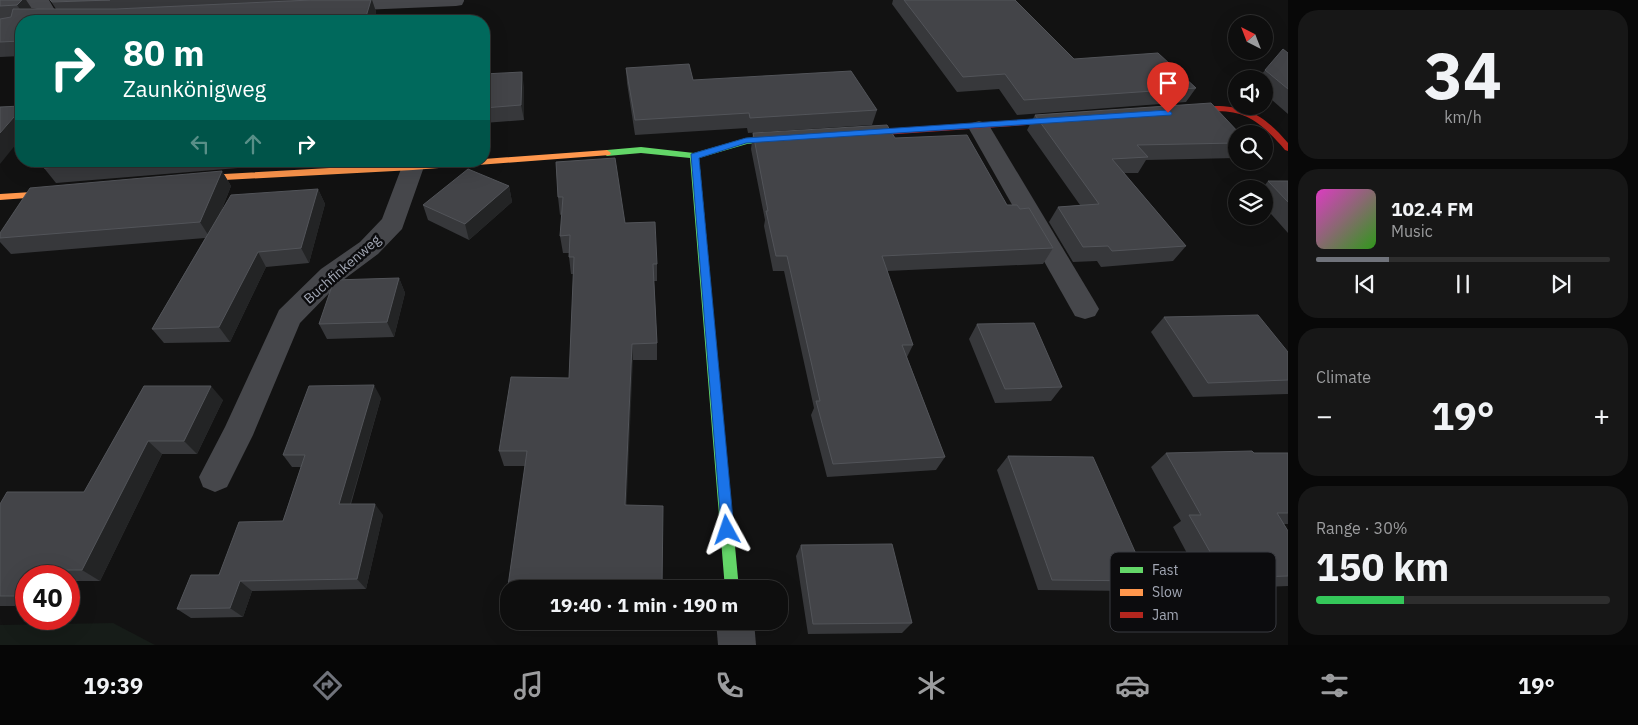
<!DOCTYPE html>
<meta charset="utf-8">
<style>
:root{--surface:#0e0e0e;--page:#171717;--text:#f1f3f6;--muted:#9b9c9e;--line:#2e2e2e;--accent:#70737b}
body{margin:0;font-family:"IBM Plex Sans",sans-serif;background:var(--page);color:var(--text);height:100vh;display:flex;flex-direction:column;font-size:19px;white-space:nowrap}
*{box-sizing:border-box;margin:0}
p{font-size:16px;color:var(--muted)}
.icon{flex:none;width:28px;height:28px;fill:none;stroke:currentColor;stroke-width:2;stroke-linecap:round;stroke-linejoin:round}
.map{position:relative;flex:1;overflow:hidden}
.panel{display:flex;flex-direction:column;gap:10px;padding:10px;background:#080808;width:350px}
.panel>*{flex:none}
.top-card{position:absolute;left:15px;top:15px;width:475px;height:152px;border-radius:20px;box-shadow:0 5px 20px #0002,0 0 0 1px var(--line);background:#00695c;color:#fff;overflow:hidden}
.needle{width:32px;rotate:318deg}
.buttons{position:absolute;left:1228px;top:15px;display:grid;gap:10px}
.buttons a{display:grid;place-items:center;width:45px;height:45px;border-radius:50%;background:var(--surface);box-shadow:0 5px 20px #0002,0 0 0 1px var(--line);font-size:25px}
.speed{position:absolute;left:15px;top:565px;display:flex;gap:10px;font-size:25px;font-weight:700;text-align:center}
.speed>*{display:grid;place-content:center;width:65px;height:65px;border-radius:50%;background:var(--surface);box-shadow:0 5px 20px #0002,0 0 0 1px var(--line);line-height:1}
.speed .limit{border:8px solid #d22;background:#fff;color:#111}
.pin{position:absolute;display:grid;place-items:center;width:42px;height:42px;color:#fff;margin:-51px -21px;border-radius:50% 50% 50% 0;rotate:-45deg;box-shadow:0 0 5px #0007}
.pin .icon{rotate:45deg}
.me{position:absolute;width:55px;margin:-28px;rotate:355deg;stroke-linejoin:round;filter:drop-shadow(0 0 4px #0008)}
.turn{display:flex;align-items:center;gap:18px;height:105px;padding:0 25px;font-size:22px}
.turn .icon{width:65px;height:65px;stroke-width:2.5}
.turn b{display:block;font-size:35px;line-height:42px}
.lanes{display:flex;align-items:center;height:48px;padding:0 25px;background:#0003;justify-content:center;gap:25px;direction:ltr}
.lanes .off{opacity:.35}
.big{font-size:38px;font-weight:700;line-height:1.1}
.panel .card{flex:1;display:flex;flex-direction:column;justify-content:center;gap:8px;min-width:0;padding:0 18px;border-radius:20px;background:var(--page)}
.panel .dial{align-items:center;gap:0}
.dial b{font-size:65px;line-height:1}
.song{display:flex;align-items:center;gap:15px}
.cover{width:60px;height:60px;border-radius:8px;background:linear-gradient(135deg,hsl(310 70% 55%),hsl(110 70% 35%))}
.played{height:5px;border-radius:2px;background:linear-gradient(90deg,var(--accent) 25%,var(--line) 25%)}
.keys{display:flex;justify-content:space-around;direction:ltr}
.heat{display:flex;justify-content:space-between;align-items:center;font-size:28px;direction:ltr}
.charge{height:8px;border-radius:4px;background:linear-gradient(90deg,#34c759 30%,var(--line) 0)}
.trip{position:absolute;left:500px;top:580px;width:288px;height:50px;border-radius:20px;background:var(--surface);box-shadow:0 5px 20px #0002,0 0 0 1px var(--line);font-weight:700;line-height:50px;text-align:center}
.tab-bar{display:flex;height:80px;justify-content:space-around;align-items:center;background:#060606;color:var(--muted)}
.tab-bar .icon{width:35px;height:35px}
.tab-bar .current{color:var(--accent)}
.tab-bar b{font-size:22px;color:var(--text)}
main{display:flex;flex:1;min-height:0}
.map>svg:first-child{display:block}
</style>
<main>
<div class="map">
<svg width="1288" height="645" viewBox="0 0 1288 645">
<rect width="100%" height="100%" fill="#121212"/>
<!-- green -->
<path fill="#161c18" d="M113,623L155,645H0V625Z"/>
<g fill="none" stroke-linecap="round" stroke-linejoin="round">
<!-- street -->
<g fill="#46474b" fill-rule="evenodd">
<path d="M20,0H49L56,12L45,21H24L38,10L37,9L29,8L0,15V5Z"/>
<path d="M358,0H464V1L462,5L456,6L337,11L331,10L328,6L331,2Z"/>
<path d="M979,121L986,123L990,127L1095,302L1099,309L1095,316L1085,319L1075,316L968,127L972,123Z"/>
<path d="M404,161H426L402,229L378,254L339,283L300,323L253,435L227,487L215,492L203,487L199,477L225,427L279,310L321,269L360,242L382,219Z"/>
<path d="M716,621H754L756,645H718Z"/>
</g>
<!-- fast -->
<path fill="#63d668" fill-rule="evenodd" d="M789,135L793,138L792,140L747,144L699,158L739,589H725L690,158L641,153L607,156L603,153L607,150L641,147L694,153L746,138Z"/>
<!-- slow -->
<g fill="#ff974d" fill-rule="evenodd">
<path d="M607,150L611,153L610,155L413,170L188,182L183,179L188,176L454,161H484V159Z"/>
<path d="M63,190L66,191V195L0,200V194Z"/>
</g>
<!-- jam -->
<g fill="#b3261e" fill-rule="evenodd">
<path d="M1210,106C1247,105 1264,115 1288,143V151L1285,150C1248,107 1233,108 1179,115L1175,112L1179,109Z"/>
<path d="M1068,117L1072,120L1071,122L854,137L850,134L854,131Z"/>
</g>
</g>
<!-- wall -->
<g fill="#37383b">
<path d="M0,0H26L32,9H56L50,0H372L376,12L373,21H21V56L0,57Z"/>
<path d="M893,0H1015L1074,59L1196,88L1186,102L1017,115L999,89L957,92L892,4Z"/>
<path d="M1288,53V114L1264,93V79H1258L1265,70Z"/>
<path d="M626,68L693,80L877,110L872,125L748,133L747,128L635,135L627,83Z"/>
<path d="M484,74L524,87V120L484,123Z"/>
<path d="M1035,115L1236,134V158L1146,160L1138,173H1124L1186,246L1173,261L1101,267L1097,261L1073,262L1049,222L1058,207L1080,205L1027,130Z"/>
<path d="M753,133L895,138L1007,205L1020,209L1053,248L1043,264L887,271L913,345L907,357L945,457L936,470L827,477L811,415L814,408L784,271H773L764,226L765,220L751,149Z"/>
<path d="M48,161H241L238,168L56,183L44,168Z"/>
<path d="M556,162L625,223L657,264V281H654L657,343V360H633L509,589V606L506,600L525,466H504L499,451L569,378L574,274H571L569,257V253H563L560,236L562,214L560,215L558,197Z"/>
<path d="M222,171L231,186L220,214L318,189L325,204L309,263L266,267L230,342L164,343L152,329L205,238L11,254L0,242V233Z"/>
<path d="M1268,181H1288V233L1264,206V189H1262Z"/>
<path d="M509,186L512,202L469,240L428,220L423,205Z"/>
<path d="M399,278L405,293L394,337L327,339L319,324Z"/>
<path d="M1164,317L1288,352V394L1193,397L1151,332Z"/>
<path d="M977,324L1062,387L1051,401L995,403L969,339Z"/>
<path d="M144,386L223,400L197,454H162L100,581H69V576H26V606H0V504L84,492Z"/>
<path d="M381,398L351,504L383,515L366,589L252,591L243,617L191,618L177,609L283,521L301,467H292L283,455Z"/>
<path d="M1166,453H1288V524H1284L1288,531V586L1206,589L1173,527L1181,521L1151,467Z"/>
<path d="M1008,456L1148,581L1132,591L1038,590L997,470Z"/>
<path d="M801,545L912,623L902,633L808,634L796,556Z"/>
</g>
<!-- shaded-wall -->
<g fill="#232425">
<path d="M22,0H26L34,12L27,19L17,5Z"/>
<path d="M371,0H372L376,12L373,21H366L365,20Z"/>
<path d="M522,72L524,87V120L521,105Z"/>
<path d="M21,109V138L0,164V133Z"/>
<path d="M234,161H241L238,168Z"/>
<path d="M222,171L231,186L210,238L200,222Z"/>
<path d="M509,186L512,202L469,240L465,224Z"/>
<path d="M318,189L325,204L309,263L301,248Z"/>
<path d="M258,252L266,267L230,342L219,327Z"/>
<path d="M399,278L405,293L394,337L387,322Z"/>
<path d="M632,344L633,360L626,519L625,505Z"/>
<path d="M374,385L381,398L347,515L339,504Z"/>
<path d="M211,386L223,400L197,454L184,441Z"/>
<path d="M148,441L162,454L100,581L82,570Z"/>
<path d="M375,504L383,515L366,589L357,579Z"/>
<path d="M29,570L40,576H26V601L15,596Z"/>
<path d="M240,581L252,591L243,617L230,608Z"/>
</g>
<!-- building -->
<g fill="#434448" stroke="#525459">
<path d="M0,0H22L17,5L0,6Z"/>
<path d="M50,0H110L52,2Z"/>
<path d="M311,0H371L365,20L340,21H21V41L0,42V19L11,17L13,9H116Z"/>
<path d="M904,0H1015L1074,59L1158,53L1196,88L1024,100L1005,74L963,77Z"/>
<path d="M1283,49L1288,53V89L1265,70Z"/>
<path d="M689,64L693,80L851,71L877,110L750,118L749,113L635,120L626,68Z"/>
<path d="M522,72L521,105L484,108V74Z"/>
<path d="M1211,103L1240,134H1236V143L1137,145L1148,157L1112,159L1186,246L1112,251L1108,246L1083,247L1058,207L1099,204L1035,115Z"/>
<path d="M21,106V109L0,133V107Z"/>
<path d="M887,125L895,138L967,135L1007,205H1017L1020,209L1029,208L1053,248L882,256L913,345H902L945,457L833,464L816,401H820L787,256H776L766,211H768L753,133Z"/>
<path d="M615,158L625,223L655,222L657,264H653L657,343L632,344L625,505L663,506L662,589H509V600H506L527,451H499L511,377L569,378L574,257H569L570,235L560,236L563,197H558L556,162Z"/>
<path d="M48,161H125L44,168Z"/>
<path d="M468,169L509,186L465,224L423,205Z"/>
<path d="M222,171L200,222L0,238V233L30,188Z"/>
<path d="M1268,181H1288V202Z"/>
<path d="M318,189L301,248L258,252L219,327L152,329L231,195Z"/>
<path d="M399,278L387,322L319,324L334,280Z"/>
<path d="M1258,315L1288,352V380L1208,383L1164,317Z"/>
<path d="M1034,323L1062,387L1005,389L977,324Z"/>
<path d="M374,385L339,504H375L357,579L240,581L230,608L177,609L191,575H219L239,522L283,521L305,455H283L309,386Z"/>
<path d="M144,386H211L184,441H148L82,570H29L15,596H0V504L7,492H84Z"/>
<path d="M1252,451L1254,453H1288V513H1277L1288,531V576L1225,578L1189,515H1201L1166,453Z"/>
<path d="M1008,456L1093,457L1148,581L1052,580Z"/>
<path d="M892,544L912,623L813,624L801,545Z"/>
</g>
<!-- route -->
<path fill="#1a73e8" stroke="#114b97" d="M1168,110L1172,113L1171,115L746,143L699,158L734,530L732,535L727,537L722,535L691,154L746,138Z"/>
<g text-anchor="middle" stroke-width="5" stroke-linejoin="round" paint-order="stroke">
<!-- street labels -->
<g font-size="14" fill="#a2a7b4" stroke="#0c0c0e">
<text transform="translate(342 269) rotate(-41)" y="5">Buchfinkenweg</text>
</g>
</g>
<!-- legend -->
<rect x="1110" y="552" width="166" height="80" rx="8" fill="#0c0c0e" stroke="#393a40" stroke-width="1"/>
<rect x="1120" y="567" width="23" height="6" fill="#63d668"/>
<rect x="1120" y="589" width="23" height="7" fill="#ff974d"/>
<rect x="1120" y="612" width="23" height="6" fill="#b3261e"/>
<g font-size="14" fill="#a2a7b4">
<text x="1152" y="575">Fast</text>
<text x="1152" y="597">Slow</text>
<text x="1152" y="620">Jam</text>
</g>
</svg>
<div class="buttons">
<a><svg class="needle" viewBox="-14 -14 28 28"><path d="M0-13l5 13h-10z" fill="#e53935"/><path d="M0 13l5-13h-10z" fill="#9b9c9e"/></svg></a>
<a><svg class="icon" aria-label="sound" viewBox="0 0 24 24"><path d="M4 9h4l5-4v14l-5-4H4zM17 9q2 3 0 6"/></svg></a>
<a><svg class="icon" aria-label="search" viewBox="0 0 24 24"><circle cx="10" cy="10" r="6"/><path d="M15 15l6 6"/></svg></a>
<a><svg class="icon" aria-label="layers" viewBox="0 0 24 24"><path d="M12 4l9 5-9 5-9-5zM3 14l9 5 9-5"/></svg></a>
</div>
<div class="speed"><div class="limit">40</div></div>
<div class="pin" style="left:1168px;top:113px;background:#d93025"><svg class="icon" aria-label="arrive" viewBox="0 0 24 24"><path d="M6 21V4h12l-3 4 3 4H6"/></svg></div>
<svg class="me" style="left:727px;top:530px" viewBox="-20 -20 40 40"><path d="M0-17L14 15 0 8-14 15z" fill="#1a73e8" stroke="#fff" stroke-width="4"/></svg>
<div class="trip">19:40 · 1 min · 190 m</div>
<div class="top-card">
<div class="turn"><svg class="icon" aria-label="right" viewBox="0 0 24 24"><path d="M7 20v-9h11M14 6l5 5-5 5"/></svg><div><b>80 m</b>Zaunkönigweg</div></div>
<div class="lanes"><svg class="icon off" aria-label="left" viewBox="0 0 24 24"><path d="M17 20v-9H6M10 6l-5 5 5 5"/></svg><svg class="icon off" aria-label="ahead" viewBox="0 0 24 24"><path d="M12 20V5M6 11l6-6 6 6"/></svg><svg class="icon" aria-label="right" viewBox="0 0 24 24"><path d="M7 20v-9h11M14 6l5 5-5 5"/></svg></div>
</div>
</div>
<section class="panel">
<div class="card dial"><b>34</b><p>km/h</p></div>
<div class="card">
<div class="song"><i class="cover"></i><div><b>102.4 FM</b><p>Music</p></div></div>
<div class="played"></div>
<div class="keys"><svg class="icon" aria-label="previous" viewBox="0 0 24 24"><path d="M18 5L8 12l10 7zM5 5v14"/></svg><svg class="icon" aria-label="pause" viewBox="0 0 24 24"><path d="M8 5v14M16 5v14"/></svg><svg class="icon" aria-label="next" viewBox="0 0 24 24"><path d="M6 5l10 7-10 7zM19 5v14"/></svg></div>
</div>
<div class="card"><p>Climate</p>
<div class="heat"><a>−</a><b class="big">19°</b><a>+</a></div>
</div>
<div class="card"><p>Range · 30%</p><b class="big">150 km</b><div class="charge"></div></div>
</section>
</main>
<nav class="tab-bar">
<b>19:39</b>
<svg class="icon current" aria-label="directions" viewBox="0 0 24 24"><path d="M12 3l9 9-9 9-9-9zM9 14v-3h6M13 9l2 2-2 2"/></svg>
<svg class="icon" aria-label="music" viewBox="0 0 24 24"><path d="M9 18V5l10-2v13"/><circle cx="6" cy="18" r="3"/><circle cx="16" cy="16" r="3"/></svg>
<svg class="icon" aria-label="phone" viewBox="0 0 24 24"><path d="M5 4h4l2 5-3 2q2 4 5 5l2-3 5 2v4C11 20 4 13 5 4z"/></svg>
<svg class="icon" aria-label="climate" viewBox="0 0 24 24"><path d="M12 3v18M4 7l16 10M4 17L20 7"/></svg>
<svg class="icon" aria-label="car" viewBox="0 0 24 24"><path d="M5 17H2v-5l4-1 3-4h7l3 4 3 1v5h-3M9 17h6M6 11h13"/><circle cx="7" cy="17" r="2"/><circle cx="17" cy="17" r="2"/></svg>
<svg class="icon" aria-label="filters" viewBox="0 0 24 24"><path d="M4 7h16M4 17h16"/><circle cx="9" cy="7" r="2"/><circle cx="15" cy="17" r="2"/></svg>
<b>19°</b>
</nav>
